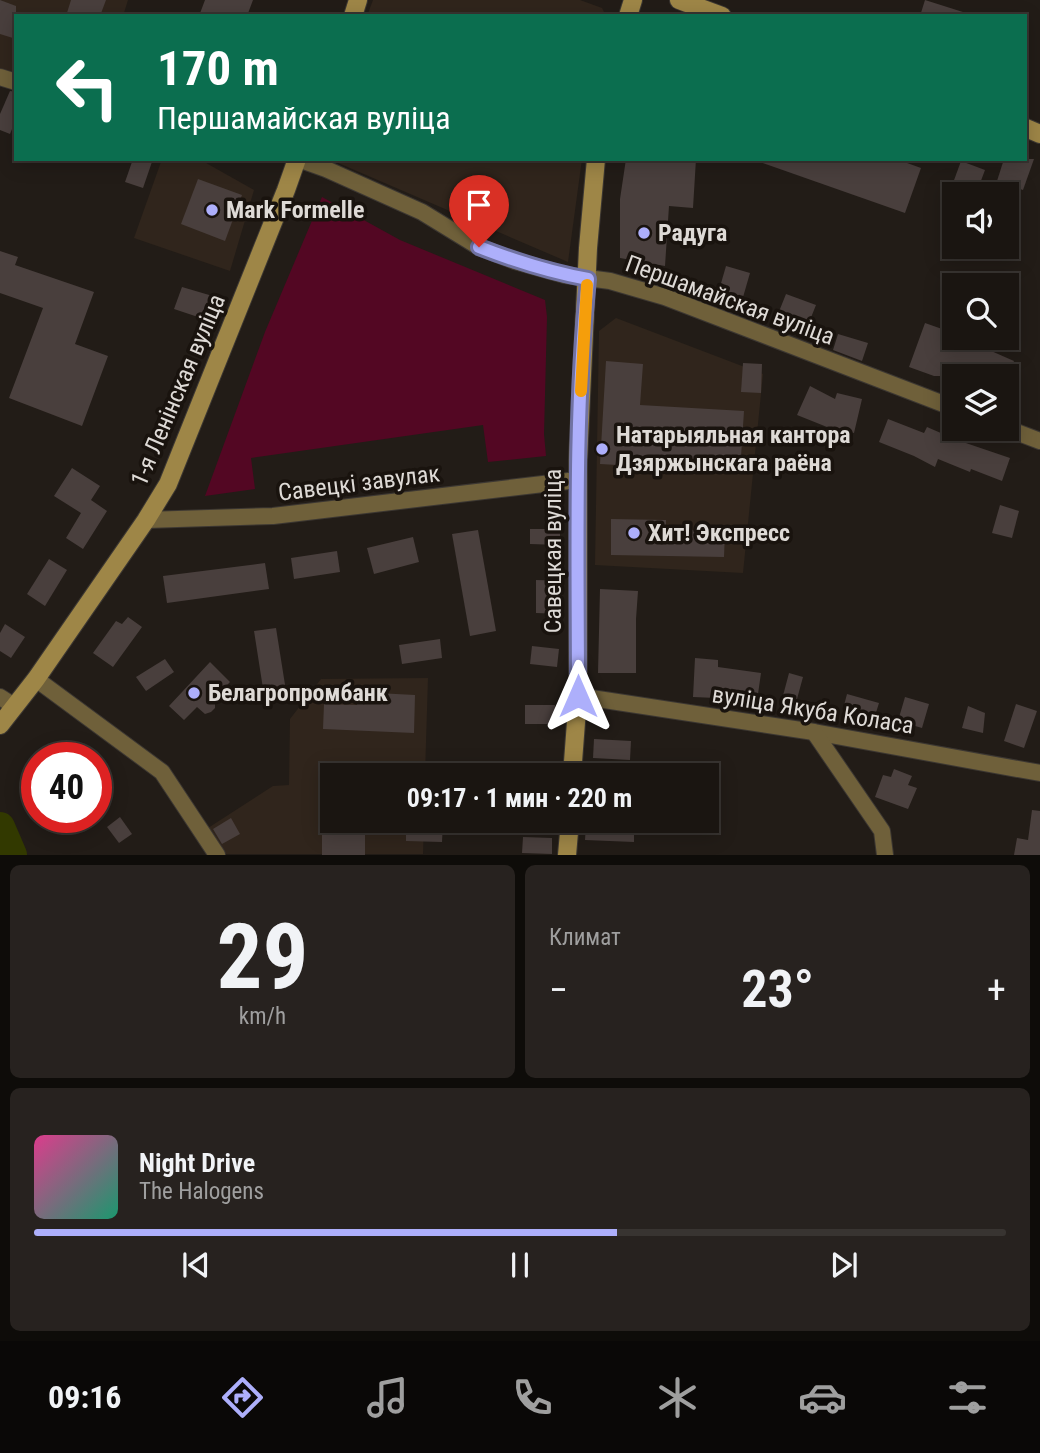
<!DOCTYPE html>
<html lang="ru">
<meta charset="utf-8">
<style>
:root{--surface:#1a1511;--page:#27221f;--text:#f1f3f6;--muted:#9f9f9f;--line:#383431;--accent:#adaffb}
body{margin:0;font-family:"Roboto Condensed",sans-serif;background:var(--page);color:var(--text);height:100vh;display:flex;flex-direction:column;font-size:26px;white-space:nowrap}
*{box-sizing:border-box;margin:0}
p{font-size:23px;color:var(--muted)}
.icon{flex:none;width:38px;height:38px;fill:none;stroke:currentColor;stroke-width:2;stroke-linecap:round;stroke-linejoin:round}
.map{position:relative;height:855px;overflow:hidden}
.side{display:flex;flex-direction:column;gap:10px;padding:10px;background:#0e0c09;flex:1}
.side>*{flex:none}
.guide{position:absolute;left:14px;top:14px;width:1013px;height:147px;border-radius:0px;box-shadow:0 4px 18px #0003,0 0 0 2px var(--line);background:#0b6e4f;color:#fff;overflow:hidden}
.buttons{position:absolute;left:942px;top:182px;display:grid;gap:14px}
.buttons a{display:grid;place-items:center;width:77px;height:77px;border-radius:0px;background:var(--surface);box-shadow:0 4px 18px #0003,0 0 0 2px var(--line);font-size:35px}
.speed{position:absolute;left:21px;top:742px;display:flex;gap:14px;font-size:35px;font-weight:700;text-align:center}
.speed>*{display:grid;place-content:center;width:91px;height:91px;border-radius:50%;background:var(--surface);box-shadow:0 4px 18px #0003,0 0 0 2px var(--line);line-height:1}
.speed .limit{border:10px solid #d22;background:#fff;color:#111}
.pin{position:absolute;display:grid;place-items:center;width:60px;height:60px;color:#fff;margin:-72px -30px;border-radius:50% 50% 50% 0;rotate:-45deg;box-shadow:0 0 7px #0007}
.pin .icon{rotate:45deg}
.me{position:absolute;width:77px;margin:-38px;rotate:0deg;stroke-linejoin:round;filter:drop-shadow(0 0 5px #0008)}
.turn{display:flex;align-items:center;gap:24px;height:147px;padding:0 28px;font-size:32px}
.turn .icon{width:91px;height:91px;stroke-width:2.5}
.turn b{display:block;font-size:49px;line-height:60px}
.big{font-size:52px;font-weight:700;line-height:1.1}
.side .tile{flex:1;display:flex;flex-direction:column;justify-content:center;gap:10px;min-width:0;padding:0 24px;border-radius:10px;background:var(--page)}
.side .dial{align-items:center;gap:0}
.dial b{font-size:91px;line-height:1}
.song{display:flex;align-items:center;gap:21px}
.cover{width:84px;height:84px;border-radius:10px;background:linear-gradient(135deg,hsl(330 70% 55%),hsl(160 70% 35%))}
.played{height:7px;border-radius:4px;background:linear-gradient(90deg,var(--accent) 60%,var(--line) 60%)}
.keys{display:flex;justify-content:space-around;direction:ltr}
.heat{display:flex;justify-content:space-between;align-items:center;font-size:38px;direction:ltr}
.side .tiles{flex:1;display:grid;gap:10px;grid-template-columns:1fr 1fr}
.tile:last-child{grid-column:span 2}
.trip{position:absolute;left:320px;top:763px;width:399px;height:70px;border-radius:0px;background:var(--surface);box-shadow:0 4px 18px #0003,0 0 0 2px var(--line);font-weight:700;line-height:70px;text-align:center}
.tabs{display:flex;height:112px;justify-content:space-around;align-items:center;background:#0a0807;color:var(--muted)}
.tabs .icon{width:49px;height:49px}
.tabs .current{color:var(--accent)}
.tabs b{font-size:32px;color:var(--text)}
.map>svg:first-child{display:block}
</style>
<div class="map">
<svg width="1040" height="855" viewBox="0 0 1040 855">
<rect width="100%" height="100%" fill="#221c17"/>
<!-- built -->
<g fill="#30251c">
<path d="M0,0H128L123,16H16V88L0,83Z"/>
<path d="M373,0H580L602,8L606,16H367Z"/>
<path d="M162,159H199L254,190L230,271L134,238Z"/>
<path d="M336,159H582L568,262L336,162Z"/>
<path d="M616,318L763,374L743,573L595,565L599,331Z"/>
<path d="M428,678L425,775H332V821H424L423,854H226L208,828L273,786L289,785L290,719L321,679Z"/>
</g>
<!-- green -->
<path fill="#530723" d="M322,197L400,240L545,300L547,317L544,434L546,456L488,462L483,425L251,458L255,489L205,496L265,332Z"/>
<g fill="none" stroke-linecap="round" stroke-linejoin="round">
<!-- river -->
<path stroke="#323900" stroke-width="30" d="M0,827L12,855"/>
</g>
<!-- building -->
<g fill="#493f3d">
<path d="M0,0L16,6V39L0,34Z"/>
<path d="M71,0H106L100,16H66Z"/>
<path d="M205,0H253L247,16H199Z"/>
<path d="M925,0L966,13L965,16H920Z"/>
<path d="M10,91L16,92V119L10,134L0,130V114Z"/>
<path d="M133,159H153L143,188L125,182Z"/>
<path d="M626,159H696L693,208L669,206L665,266L620,258V199Z"/>
<path d="M757,159H896L921,168L905,213L757,161Z"/>
<path d="M1004,159H1034L1023,190L997,181Z"/>
<path d="M961,161L985,170L976,194H949Z"/>
<path d="M198,179L242,195L225,241L181,224Z"/>
<path d="M0,251L18,257L15,265L94,292L75,344L108,356L82,426L9,398L43,308L0,293Z"/>
<path d="M726,266L750,273L739,311L715,304Z"/>
<path d="M182,287L216,297L207,320L174,309Z"/>
<path d="M786,294L816,305L804,335L774,324Z"/>
<path d="M925,323L945,330L941,340L970,350L973,343L1014,361L1008,376H934L909,367Z"/>
<path d="M838,334L868,343L862,361L833,350Z"/>
<path d="M606,361L643,364L640,405L744,411L740,472L600,464Z"/>
<path d="M743,363L762,364L761,393L741,392Z"/>
<path d="M810,386L835,399L837,393L862,399L854,433L827,427L797,415Z"/>
<path d="M888,419L924,433L927,427L957,440L1010,458L1002,481L971,469L970,472L938,459L935,467L914,456L879,442Z"/>
<path d="M72,468L100,486L91,500L107,511L83,549L66,538L81,513L54,496Z"/>
<path d="M1000,505L1019,511L1012,538L992,533Z"/>
<path d="M611,519L666,520V529L725,531L724,557L611,555Z"/>
<path d="M530,529H560V545L530,544Z"/>
<path d="M478,530L496,631L470,636L452,534Z"/>
<path d="M413,537L419,562L374,574L367,548Z"/>
<path d="M337,551L340,572L294,579L291,558Z"/>
<path d="M49,559L67,570L45,606L27,594Z"/>
<path d="M265,563L269,589L167,603L163,576Z"/>
<path d="M536,580L563,581L562,614L536,613Z"/>
<path d="M600,589L638,591L636,619V673H598Z"/>
<path d="M128,617L142,627L113,667L93,653L116,621L122,624Z"/>
<path d="M5,624L25,637L11,658L0,651V633Z"/>
<path d="M276,628L286,691L264,695L254,631Z"/>
<path d="M440,639L442,658L402,664L399,645Z"/>
<path d="M532,646L559,649L557,667L530,664Z"/>
<path d="M695,658L718,660V667L761,673L757,701L716,695V698L693,697Z"/>
<path d="M165,659L174,672L146,691L136,677Z"/>
<path d="M210,662L230,682L215,698V708L211,712L205,714L197,707L184,720L169,706Z"/>
<path d="M789,673L803,677L794,710L780,707Z"/>
<path d="M358,692L415,695L414,733L323,729L324,704L357,705Z"/>
<path d="M847,694L879,703L873,722L842,713Z"/>
<path d="M905,697L929,704L922,728L898,721Z"/>
<path d="M1016,704L1037,711L1024,748L1004,741Z"/>
<rect x="525" y="705" width="30" height="19"/>
<path d="M968,706L985,713L983,733L962,728Z"/>
<path d="M594,739L631,741L630,760L593,758Z"/>
<path d="M894,769L912,776L908,785L917,788L908,809L875,797L883,775L891,777Z"/>
<path d="M1032,810L1040,811V855H1014L1017,838L1028,840Z"/>
<path d="M120,817L132,834L119,843L107,827Z"/>
<path d="M231,818L240,834L222,844L213,829Z"/>
<rect x="322" y="821" width="43" height="34"/>
<path d="M406,821H443L442,842L406,841Z"/>
<path d="M586,823L634,826V842L585,840Z"/>
<path d="M523,837L552,838V854L522,853Z"/>
</g>
<g fill="none" stroke-linecap="round" stroke-linejoin="round">
<!-- street casing -->
<g stroke="#3c3732" stroke-width="18">
<g id="street">
<path d="M0,77L16,82"/>
<path d="M298,159L326,169L422,212L479,247L515,261L565,275L610,281L665,297L954,408"/>
<path d="M1006,428L1040,441"/>
<path d="M146,520L273,516L577,480"/>
<path d="M36,679L162,772L217,855"/>
<path d="M578,696L814,732L1040,773"/>
<path d="M0,697L14,706"/>
<path d="M814,732L882,831L885,855"/>
</g>
</g>
<!-- secondary casing -->
<g stroke="#3c3732" stroke-width="20">
<g id="secondary">
<path d="M679,0L722,16"/>
<path d="M353,16L358,0"/>
<path d="M628,16L633,0"/>
<path d="M1026,128L1040,134"/>
<path d="M0,725L36,679L146,520L168,484L286,190L297,159"/>
<path d="M572,775L578,696V460L588,248L596,159"/>
<path d="M567,855L570,821"/>
</g>
</g>
<!-- street -->
<use href="#street" stroke="#6f603a" stroke-width="16"/>
<!-- secondary -->
<use href="#secondary" stroke="#9e8647" stroke-width="18"/>
</g>
<g fill="none" stroke-linecap="round" stroke-linejoin="round">
<!-- route casing -->
<g stroke="#7072a3" stroke-width="18">
<path id="route" d="M479,247C515,261 550,272 588,279C574,417 578,557 578,696"/>
</g>
<!-- route -->
<use href="#route" stroke="#adaffb" stroke-width="12"/>
<!-- slow -->
<path stroke="#f59e0b" stroke-width="12" d="M581,391L587,285"/>
</g>
<!-- markers -->
<g fill="#adaffb" stroke="#19130e" stroke-width="2.5">
<circle cx="212" cy="210" r="7"/>
<circle cx="644" cy="233" r="7"/>
<circle cx="602" cy="449" r="7"/>
<circle cx="634" cy="533" r="7"/>
<circle cx="194" cy="693" r="7"/>
</g>
<g text-anchor="middle" stroke-width="7" stroke-linejoin="round" paint-order="stroke">
<!-- poi labels -->
<g font-size="24" font-weight="bold" fill="#dedad6" stroke="#19130e" text-anchor="start">
<text x="226" y="218">Mark Formelle</text>
<text x="658" y="241">Радуга</text>
<text x="616" y="443">Натарыяльная кантора<tspan x="616" dy="28">Дзяржынскага раёна</tspan></text>
<text x="648" y="541">Хит! Экспресс</text>
<text x="208" y="701">Белагропромбанк</text>
</g>
<!-- street labels -->
<g font-size="24" fill="#dedad6" stroke="#19130e">
<text transform="translate(730 300) rotate(20)" y="8">Першамайская вуліца</text>
<text transform="translate(178 390) rotate(-67)" y="8">1-я Ленінская вуліца</text>
<text transform="translate(359 483) rotate(-7)" y="8">Савецкі завулак</text>
<text transform="translate(553 551) rotate(-90)" y="8">Савецкая вуліца</text>
<text transform="translate(813 710) rotate(9)" y="8">вуліца Якуба Коласа</text>
</g>
</g>
</svg>
<div class="buttons">
<a><svg class="icon" aria-label="sound" viewBox="0 0 24 24"><path d="M4 9h4l5-4v14l-5-4H4zM17 9q2 3 0 6"/></svg></a>
<a><svg class="icon" aria-label="search" viewBox="0 0 24 24"><circle cx="10" cy="10" r="6"/><path d="M15 15l6 6"/></svg></a>
<a><svg class="icon" aria-label="layers" viewBox="0 0 24 24"><path d="M12 4l9 5-9 5-9-5zM3 14l9 5 9-5"/></svg></a>
</div>
<div class="speed"><div class="limit">40</div></div>
<div class="pin" style="left:479px;top:247px;background:#d93025"><svg class="icon" aria-label="arrive" viewBox="0 0 24 24"><path d="M6 21V4h12l-3 4 3 4H6"/></svg></div>
<svg class="me" style="left:578px;top:696px" viewBox="-20 -20 40 40"><path d="M0-17L14 15 0 8-14 15z" fill="#adaffb" stroke="#fff" stroke-width="4"/></svg>
<div class="trip">09:17 · 1 мин · 220 m</div>
<div class="guide">
<div class="turn"><svg class="icon" aria-label="left" viewBox="0 0 24 24"><path d="M17 20v-9H6M10 6l-5 5 5 5"/></svg><div><b>170 m</b>Першамайская вуліца</div></div>
</div>
</div>
<section class="side">
<div class="tiles">
<div class="tile dial"><b>29</b><p>km/h</p></div>
<div class="tile"><p>Климат</p>
<div class="heat"><a>−</a><b class="big">23°</b><a>+</a></div>
</div>
<div class="tile">
<div class="song"><i class="cover"></i><div><b>Night Drive</b><p>The Halogens</p></div></div>
<div class="played"></div>
<div class="keys"><svg class="icon" aria-label="previous" viewBox="0 0 24 24"><path d="M18 5L8 12l10 7zM5 5v14"/></svg><svg class="icon" aria-label="pause" viewBox="0 0 24 24"><path d="M8 5v14M16 5v14"/></svg><svg class="icon" aria-label="next" viewBox="0 0 24 24"><path d="M6 5l10 7-10 7zM19 5v14"/></svg></div>
</div>
</div>
</section>
<nav class="tabs">
<b>09:16</b>
<svg class="icon current" aria-label="directions" viewBox="0 0 24 24"><path d="M12 3l9 9-9 9-9-9zM9 14v-3h6M13 9l2 2-2 2"/></svg>
<svg class="icon" aria-label="music" viewBox="0 0 24 24"><path d="M9 18V5l10-2v13"/><circle cx="6" cy="18" r="3"/><circle cx="16" cy="16" r="3"/></svg>
<svg class="icon" aria-label="phone" viewBox="0 0 24 24"><path d="M5 4h4l2 5-3 2q2 4 5 5l2-3 5 2v4C11 20 4 13 5 4z"/></svg>
<svg class="icon" aria-label="climate" viewBox="0 0 24 24"><path d="M12 3v18M4 7l16 10M4 17L20 7"/></svg>
<svg class="icon" aria-label="car" viewBox="0 0 24 24"><path d="M5 17H2v-5l4-1 3-4h7l3 4 3 1v5h-3M9 17h6M6 11h13"/><circle cx="7" cy="17" r="2"/><circle cx="17" cy="17" r="2"/></svg>
<svg class="icon" aria-label="filters" viewBox="0 0 24 24"><path d="M4 7h16M4 17h16"/><circle cx="9" cy="7" r="2"/><circle cx="15" cy="17" r="2"/></svg>
</nav>
